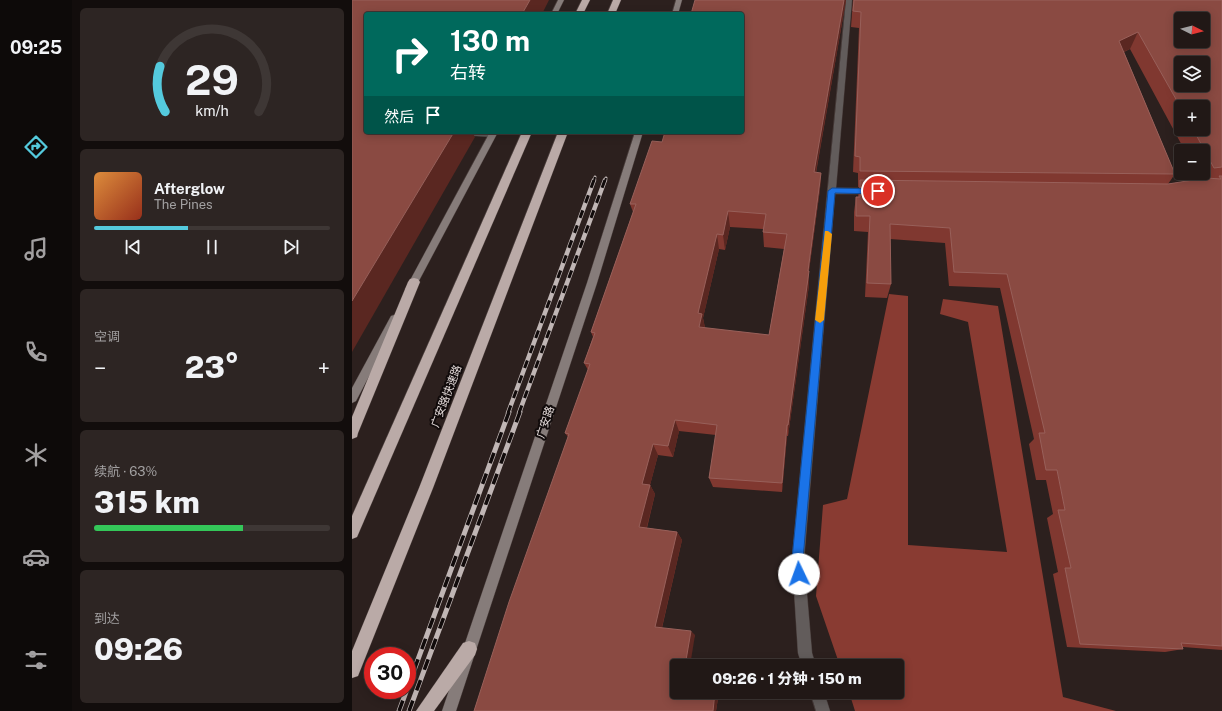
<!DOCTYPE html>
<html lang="zh">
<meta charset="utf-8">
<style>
:root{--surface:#211816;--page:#2d2523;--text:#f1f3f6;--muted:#a2a0a1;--line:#3e3735;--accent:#54cadd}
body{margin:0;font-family:"Public Sans","Noto Sans SC",sans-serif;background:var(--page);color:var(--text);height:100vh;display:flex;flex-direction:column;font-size:15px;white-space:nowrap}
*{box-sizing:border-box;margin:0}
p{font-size:13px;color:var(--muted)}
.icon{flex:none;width:22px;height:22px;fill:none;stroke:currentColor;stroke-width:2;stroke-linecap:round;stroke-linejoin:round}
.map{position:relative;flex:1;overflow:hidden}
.sheet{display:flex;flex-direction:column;gap:8px;padding:8px;background:#120d0c;width:280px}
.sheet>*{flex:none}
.guide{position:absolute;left:12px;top:12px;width:380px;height:122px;border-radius:4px;box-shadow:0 2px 10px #0003,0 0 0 1px var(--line);background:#00695c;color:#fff;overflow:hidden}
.needle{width:26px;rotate:96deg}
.tools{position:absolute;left:822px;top:12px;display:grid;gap:8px}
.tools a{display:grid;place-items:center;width:36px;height:36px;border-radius:4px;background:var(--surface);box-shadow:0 2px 10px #0003,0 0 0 1px var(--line);font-size:20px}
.speed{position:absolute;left:12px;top:647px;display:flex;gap:8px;font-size:20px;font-weight:700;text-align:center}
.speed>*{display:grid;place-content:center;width:52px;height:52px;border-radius:50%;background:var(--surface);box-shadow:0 2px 10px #0003,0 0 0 1px var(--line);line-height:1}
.speed .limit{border:6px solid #d22;background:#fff;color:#111}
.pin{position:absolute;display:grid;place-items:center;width:34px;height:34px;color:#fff;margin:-17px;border:2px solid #fff;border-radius:50%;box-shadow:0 1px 4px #0007}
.me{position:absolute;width:44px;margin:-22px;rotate:357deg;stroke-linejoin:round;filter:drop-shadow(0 0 3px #0008)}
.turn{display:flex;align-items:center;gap:14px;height:84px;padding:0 20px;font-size:18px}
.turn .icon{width:52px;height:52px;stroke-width:2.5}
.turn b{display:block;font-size:28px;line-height:34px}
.then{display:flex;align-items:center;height:38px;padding:0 20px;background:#0003;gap:8px;font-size:15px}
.big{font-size:30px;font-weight:800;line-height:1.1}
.sheet .widget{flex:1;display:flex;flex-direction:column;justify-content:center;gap:6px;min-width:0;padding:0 14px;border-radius:6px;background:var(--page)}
.sheet .dial{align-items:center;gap:0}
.dial svg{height:104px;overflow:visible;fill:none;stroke:var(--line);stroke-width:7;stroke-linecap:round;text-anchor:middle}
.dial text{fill:var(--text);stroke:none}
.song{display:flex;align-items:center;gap:12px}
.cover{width:48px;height:48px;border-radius:6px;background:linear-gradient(135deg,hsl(30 70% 55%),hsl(10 70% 35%))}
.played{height:4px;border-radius:2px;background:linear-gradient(90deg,var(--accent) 40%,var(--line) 40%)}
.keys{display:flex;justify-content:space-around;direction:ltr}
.heat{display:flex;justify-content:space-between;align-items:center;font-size:22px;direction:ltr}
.charge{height:6px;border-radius:3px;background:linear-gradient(90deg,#34c759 63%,var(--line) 0)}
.trip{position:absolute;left:318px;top:659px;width:234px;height:40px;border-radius:4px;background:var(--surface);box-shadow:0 2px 10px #0003,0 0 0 1px var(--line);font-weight:800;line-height:40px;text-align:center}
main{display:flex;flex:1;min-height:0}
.tab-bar{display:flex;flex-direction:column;width:72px;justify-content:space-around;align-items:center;background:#0d0a09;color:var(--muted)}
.tab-bar .icon{width:28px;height:28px}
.tab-bar .current{color:var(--accent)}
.tab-bar b{font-size:18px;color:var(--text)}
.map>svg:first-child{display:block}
</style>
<main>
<nav class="tab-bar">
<b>09:25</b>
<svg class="icon current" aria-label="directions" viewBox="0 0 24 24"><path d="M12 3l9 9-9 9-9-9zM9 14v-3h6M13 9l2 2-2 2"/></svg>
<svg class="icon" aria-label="music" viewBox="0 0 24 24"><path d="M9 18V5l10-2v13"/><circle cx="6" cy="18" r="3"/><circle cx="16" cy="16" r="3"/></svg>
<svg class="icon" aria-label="phone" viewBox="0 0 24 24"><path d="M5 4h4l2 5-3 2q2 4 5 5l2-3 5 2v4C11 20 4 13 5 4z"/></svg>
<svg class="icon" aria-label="climate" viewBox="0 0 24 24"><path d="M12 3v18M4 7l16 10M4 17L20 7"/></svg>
<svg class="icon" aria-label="car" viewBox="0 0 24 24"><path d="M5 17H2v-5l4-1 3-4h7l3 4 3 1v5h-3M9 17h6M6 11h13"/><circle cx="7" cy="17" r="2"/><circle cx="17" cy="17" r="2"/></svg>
<svg class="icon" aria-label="filters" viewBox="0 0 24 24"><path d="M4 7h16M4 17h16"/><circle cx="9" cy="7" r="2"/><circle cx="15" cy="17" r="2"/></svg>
</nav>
<section class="sheet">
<div class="widget dial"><svg viewBox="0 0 100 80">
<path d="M14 69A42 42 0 1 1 86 69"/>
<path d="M14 69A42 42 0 0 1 10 34" stroke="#54cadd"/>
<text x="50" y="56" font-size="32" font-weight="700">29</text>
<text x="50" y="72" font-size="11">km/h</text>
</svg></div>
<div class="widget">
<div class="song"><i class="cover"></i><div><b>Afterglow</b><p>The Pines</p></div></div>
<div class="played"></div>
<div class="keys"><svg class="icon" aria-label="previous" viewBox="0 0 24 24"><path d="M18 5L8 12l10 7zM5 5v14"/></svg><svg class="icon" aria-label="pause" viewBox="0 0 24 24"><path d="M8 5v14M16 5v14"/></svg><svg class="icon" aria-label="next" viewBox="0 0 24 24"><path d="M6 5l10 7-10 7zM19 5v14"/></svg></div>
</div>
<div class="widget"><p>空调</p>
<div class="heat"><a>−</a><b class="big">23°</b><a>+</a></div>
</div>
<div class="widget"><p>续航 · 63%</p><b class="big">315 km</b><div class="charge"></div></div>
<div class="widget"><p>到达</p><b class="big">09:26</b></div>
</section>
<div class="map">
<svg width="870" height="711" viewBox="0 0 870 711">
<rect width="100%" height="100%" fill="#2c201e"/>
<!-- forest -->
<path fill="#893b32" d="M537,294L556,296V545L655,552L616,322L588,314L591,299L646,306L711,697L764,711H503L497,692H545V666H488L464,596L471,505L495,499Z"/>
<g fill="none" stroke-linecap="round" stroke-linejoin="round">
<!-- street casing -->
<g stroke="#463a38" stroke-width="1">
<g id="street">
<path d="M494,0H500L484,188H520L524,191L520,194H483L452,559L460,653L464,666H450L446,653L440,559Z"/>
<path d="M104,132H143L145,134L141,137L108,135Z"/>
<path d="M458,692H472L478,711H464Z"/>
</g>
</g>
<!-- secondary casing -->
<g stroke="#463a38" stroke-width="1">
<g id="secondary">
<path d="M206,0H212L205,14H199Z"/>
<path d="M324,0H330L326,14H320Z"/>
<path d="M138,132H146L61,292H55L53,289L55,286Z"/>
<path d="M283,132H291L245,283L104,711H90L235,283Z"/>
<path d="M42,315L45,316L47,319L4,401L0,403V388L39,316Z"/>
</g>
</g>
<!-- highway casing -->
<g stroke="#463a38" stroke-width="1">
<g id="highway">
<path d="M230,0H238L231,14H223Z"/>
<path d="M261,0H269L263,14H255Z"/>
<path d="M170,132H180L5,537L0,539V516Z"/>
<path d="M206,132H216L81,488L6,676L0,678V651L67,488Z"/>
<path d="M62,278L66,279L68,282L6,433L5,437L0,439V417L56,282L58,279Z"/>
<path d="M117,641L123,643L125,649L123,655L82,711H64L111,643Z"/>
</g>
</g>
<!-- street -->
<use href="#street" fill="#625c5b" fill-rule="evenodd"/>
<!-- secondary -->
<use href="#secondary" fill="#867c7a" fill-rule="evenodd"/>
<!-- highway -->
<use href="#highway" fill="#baaaa7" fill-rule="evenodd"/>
<!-- rail-far2 casing -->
<g stroke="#c0b6b5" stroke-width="3">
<g id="rail-far2">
<path d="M242,181L243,177"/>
<path d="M253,181L254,178"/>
</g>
</g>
<!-- rail-far1 casing -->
<g stroke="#c0b6b5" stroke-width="4.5">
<g id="rail-far1">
<path d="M156,413L242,180"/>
<path d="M167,413L253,180"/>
</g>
</g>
<!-- rail casing -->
<g stroke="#c0b6b5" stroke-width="5">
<g id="rail">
<path d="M47,711L157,412"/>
<path d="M57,711L168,412"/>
</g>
</g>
<!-- rail-far2 -->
<use href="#rail-far2" stroke="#110b0b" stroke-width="2" stroke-dasharray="6" stroke-linecap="butt"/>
<!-- rail-far1 -->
<use href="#rail-far1" stroke="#110b0b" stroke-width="3" stroke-dasharray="8" stroke-linecap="butt"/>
<!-- rail -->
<use href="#rail" stroke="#110b0b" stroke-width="3.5" stroke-dasharray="11" stroke-linecap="butt"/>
</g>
<!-- wall -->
<g fill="#803830" fill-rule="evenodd">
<path d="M343,0H494L464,173H469L468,189L457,271V285L436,436H435L430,492L361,487L357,478L364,435L327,431L321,457L306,455L298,485L303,494L295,528L325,532L330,540L310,628L343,635L325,692H367L364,711H122L216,437L213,433L236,370L232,363L241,337L239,332L281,212L278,204L310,142L390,132ZM378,227L411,229V232L412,247L432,249L417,335L353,328L351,318L367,249L373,250Z"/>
<path d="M501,0H870V650L831,647V649L813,652L715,647L701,574L706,572L695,518L701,514L694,480H684L677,444L682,439L648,288L597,286L593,243L538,239L539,284L535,298L513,297L516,232L502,231V212L504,197H506L507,187H506V173L501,172L507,28L499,27ZM778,49L833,151H851V173H844L848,179L816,184L823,174L772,52ZM829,107L851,129H829Z"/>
</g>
<!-- shaded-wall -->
<g fill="#5a2721">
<path d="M178,0H197L190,14H170Z"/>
<path d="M492,0H494L461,188L462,172Z"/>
<path d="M786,32L778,49L759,57L767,41Z"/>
<path d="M102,132H120L123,137L0,352V301Z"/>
<path d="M469,173L468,189L455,285L456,271Z"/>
<path d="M376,211L378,227L373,250L371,235Z"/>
<path d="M365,234L367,249L351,318L353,328L350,341L347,327L346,313Z"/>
<path d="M457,271V285L436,436V425Z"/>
<path d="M323,420L327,431L321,457L316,446Z"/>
<path d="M435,425V436L430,492V483Z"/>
<path d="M301,444L306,455L298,485L303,494L293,534L287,527L290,484Z"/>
<path d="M325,532L330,540L309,631L303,627Z"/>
<path d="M339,631L343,635L338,666H333Z"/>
<path d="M363,692H367L364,711H361Z"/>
</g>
<!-- building -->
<g fill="#8a4a42" stroke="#98605a" fill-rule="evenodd">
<path d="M0,0H178L170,14H14V132H102L0,301Z"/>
<path d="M343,0H492L462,172L469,173L456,271H457L436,425H435L430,483L357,478L365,425L323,420L316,446L301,444L290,484L298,485L287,527L325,532L303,627L339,631L333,666H325V692H363L361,711H122L157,602L217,434L213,433L238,364L232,363L243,333L239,332L284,204H278L300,141L310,142L313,132H390V14H339ZM376,211L414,214L411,232L435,234L417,335L347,327L350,314L346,313L365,234L371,235Z"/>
<path d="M502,0H870V167L862,168L841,129H851V107H829V108L786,32L767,41L823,174L508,171V157L503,156L509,12L501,11ZM829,19H851V41H829ZM829,63H851V85H829Z"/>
<path d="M867,176H870V646L829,643L831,649L728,644L713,568H719L706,510H713L705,470H694L687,433H693L655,274L602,272L598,228L538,224L539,284L515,283L518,216H504V197H508V180L816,184L854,178L869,179Z"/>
</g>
<!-- route -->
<path fill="#1a73e8" stroke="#114b97" d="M480,188L526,189L530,191L526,194L483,193L451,559L452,574L451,578L447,580L443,578L440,559L476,191Z"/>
<!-- slow -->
<path fill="#f59e0b" d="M473,231H476L480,234L472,320L468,323L463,320Z"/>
<g text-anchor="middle" stroke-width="4" stroke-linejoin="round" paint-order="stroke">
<!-- street labels -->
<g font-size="11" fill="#e4dbda" stroke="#110b0b">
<text transform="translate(94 396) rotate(-69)" y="4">广安路快速路</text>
<text transform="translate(193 422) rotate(-71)" y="4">广安路</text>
</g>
</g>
</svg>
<div class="tools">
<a><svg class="needle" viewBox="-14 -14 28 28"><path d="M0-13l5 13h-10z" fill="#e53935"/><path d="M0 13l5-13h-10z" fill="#a2a0a1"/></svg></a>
<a><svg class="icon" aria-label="layers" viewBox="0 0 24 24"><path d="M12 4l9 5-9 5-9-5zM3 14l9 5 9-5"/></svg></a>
<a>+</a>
<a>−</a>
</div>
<div class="speed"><div class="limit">30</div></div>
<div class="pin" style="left:526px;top:191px;background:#d93025"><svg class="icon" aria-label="arrive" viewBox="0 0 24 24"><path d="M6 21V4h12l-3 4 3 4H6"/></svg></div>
<svg class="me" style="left:447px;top:574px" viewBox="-20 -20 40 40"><circle r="19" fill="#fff"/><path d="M0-13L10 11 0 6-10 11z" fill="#1a73e8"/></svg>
<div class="trip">09:26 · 1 分钟 · 150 m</div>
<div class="guide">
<div class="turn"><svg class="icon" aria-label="right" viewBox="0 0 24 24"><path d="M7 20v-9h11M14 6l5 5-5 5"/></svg><div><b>130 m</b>右转</div></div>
<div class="then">然后<svg class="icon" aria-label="arrive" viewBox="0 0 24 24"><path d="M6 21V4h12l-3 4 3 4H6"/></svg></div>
</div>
</div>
</main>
